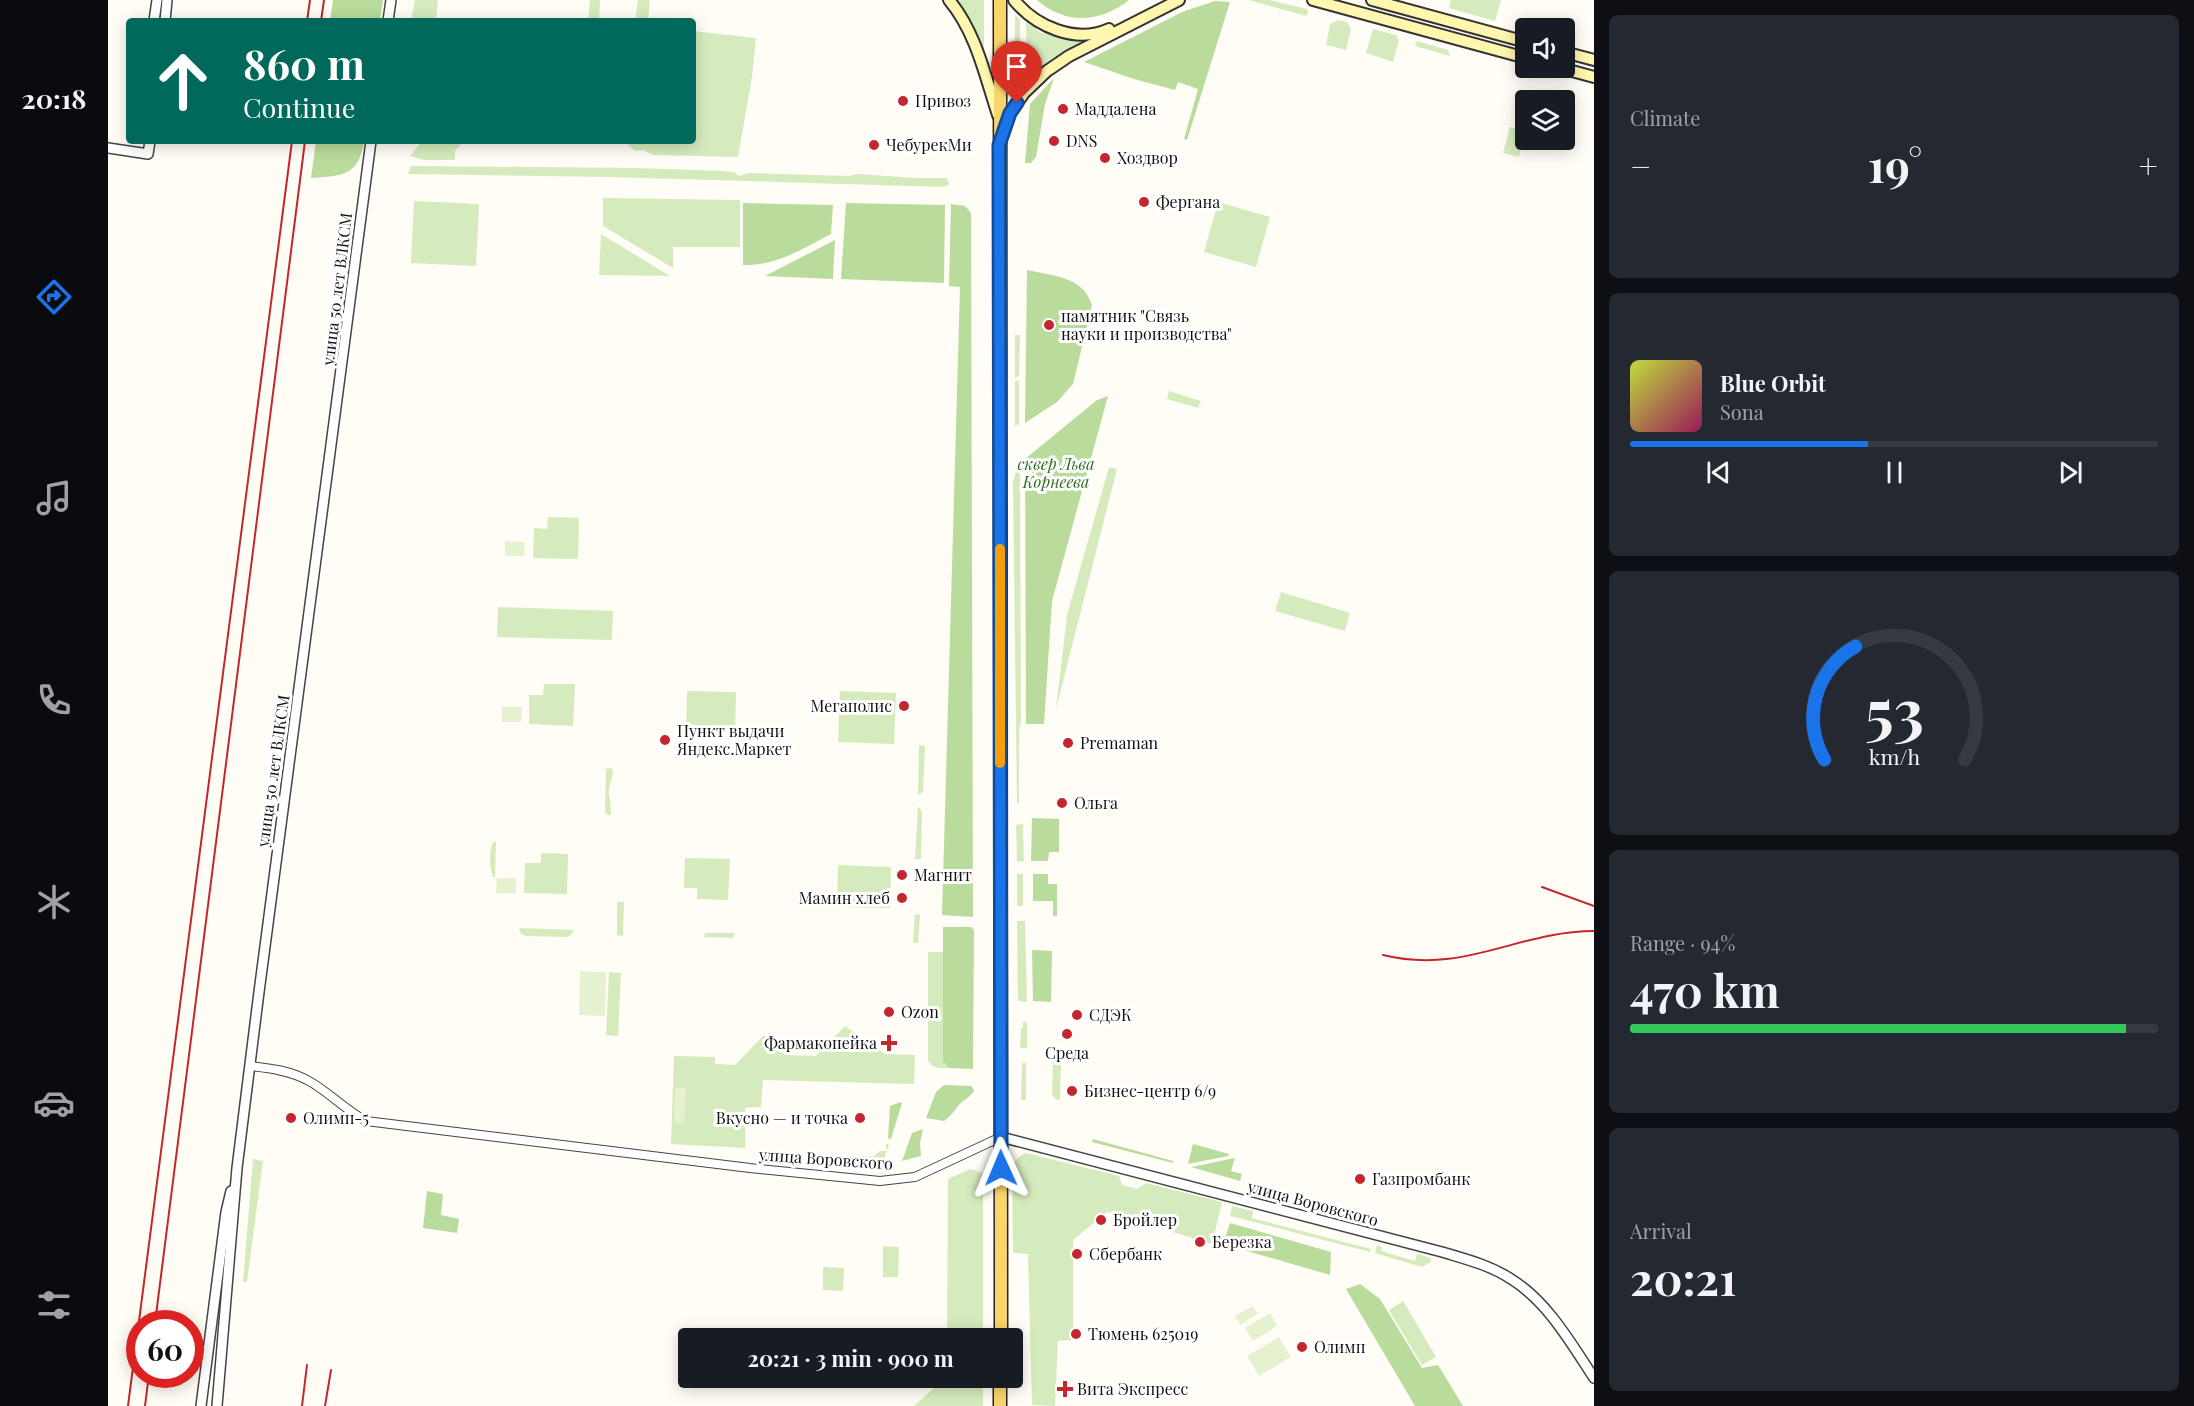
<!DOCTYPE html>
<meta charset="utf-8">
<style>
:root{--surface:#171b24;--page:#242831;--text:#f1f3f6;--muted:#9ea1a6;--line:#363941;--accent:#1a73e8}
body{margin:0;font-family:"Playfair Display",serif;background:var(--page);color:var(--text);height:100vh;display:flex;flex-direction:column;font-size:22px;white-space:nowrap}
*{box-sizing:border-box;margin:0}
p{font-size:20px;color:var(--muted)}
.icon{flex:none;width:33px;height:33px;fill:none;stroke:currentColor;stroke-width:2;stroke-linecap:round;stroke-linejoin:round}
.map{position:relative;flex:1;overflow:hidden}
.panel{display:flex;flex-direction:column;gap:15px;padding:15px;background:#0d0f14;width:600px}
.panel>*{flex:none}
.guide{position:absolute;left:18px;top:18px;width:570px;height:126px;border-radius:6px;box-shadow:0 3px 15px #0003;background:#00695c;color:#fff;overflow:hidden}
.tools{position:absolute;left:1407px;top:18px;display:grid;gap:12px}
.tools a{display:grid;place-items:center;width:60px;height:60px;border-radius:6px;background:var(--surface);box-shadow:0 3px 15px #0003;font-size:30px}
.speed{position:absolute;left:18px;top:1310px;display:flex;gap:12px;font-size:30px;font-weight:700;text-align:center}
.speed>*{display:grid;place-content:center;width:78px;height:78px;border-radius:50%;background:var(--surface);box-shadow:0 3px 15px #0003;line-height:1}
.speed .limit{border:9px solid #d22;background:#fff;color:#111}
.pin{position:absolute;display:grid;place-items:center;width:51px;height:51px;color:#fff;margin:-62px -26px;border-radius:50% 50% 50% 0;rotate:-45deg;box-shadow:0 0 6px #0007}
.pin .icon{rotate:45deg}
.me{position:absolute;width:66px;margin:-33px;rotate:359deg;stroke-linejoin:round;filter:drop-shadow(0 0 4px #0008)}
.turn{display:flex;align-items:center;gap:21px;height:126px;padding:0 18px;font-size:27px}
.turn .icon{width:78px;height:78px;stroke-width:2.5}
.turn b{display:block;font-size:42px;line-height:51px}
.big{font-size:45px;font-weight:700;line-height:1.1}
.panel .tile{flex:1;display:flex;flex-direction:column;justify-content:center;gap:9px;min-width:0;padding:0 21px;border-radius:9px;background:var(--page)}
.panel .dial{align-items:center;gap:0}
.dial svg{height:156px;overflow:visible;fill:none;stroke:var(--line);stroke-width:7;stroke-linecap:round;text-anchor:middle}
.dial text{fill:var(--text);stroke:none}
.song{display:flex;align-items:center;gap:18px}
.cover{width:72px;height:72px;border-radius:9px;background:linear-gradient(135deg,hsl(70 70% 55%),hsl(330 70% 35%))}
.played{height:6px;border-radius:3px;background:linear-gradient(90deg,var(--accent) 45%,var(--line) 45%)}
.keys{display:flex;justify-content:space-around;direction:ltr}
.heat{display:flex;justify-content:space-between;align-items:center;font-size:33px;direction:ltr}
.charge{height:9px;border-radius:4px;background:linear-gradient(90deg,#34c759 94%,var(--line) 0)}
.trip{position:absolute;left:570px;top:1328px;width:345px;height:60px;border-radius:6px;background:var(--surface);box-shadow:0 3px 15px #0003;font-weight:700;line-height:60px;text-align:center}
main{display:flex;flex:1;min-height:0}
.menu{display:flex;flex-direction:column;width:108px;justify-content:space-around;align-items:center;background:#090b0e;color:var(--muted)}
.menu .icon{width:42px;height:42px}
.menu .current{color:var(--accent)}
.menu b{font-size:27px;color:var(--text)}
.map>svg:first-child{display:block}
</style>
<main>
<nav class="menu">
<b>20:18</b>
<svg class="icon current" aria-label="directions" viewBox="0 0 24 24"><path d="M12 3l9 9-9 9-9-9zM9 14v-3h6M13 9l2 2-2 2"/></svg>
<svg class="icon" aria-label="music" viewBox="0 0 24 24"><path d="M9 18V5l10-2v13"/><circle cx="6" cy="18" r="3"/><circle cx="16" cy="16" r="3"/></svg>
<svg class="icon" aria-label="phone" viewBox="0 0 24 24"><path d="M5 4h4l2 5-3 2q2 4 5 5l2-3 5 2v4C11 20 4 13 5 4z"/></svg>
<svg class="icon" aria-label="climate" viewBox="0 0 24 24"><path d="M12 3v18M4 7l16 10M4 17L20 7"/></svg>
<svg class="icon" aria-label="car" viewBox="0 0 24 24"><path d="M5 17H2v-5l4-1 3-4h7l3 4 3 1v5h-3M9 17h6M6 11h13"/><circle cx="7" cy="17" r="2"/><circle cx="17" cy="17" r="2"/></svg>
<svg class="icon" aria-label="filters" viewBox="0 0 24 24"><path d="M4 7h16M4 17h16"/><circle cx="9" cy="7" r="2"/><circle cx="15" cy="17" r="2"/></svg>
</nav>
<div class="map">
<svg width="1486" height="1406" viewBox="0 0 1486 1406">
<rect width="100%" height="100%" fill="#fffdf5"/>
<!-- green -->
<g fill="#d5ebbd">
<path d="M307,0H330L328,21H303Z"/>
<path d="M482,0H492L491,21H480Z"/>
<path d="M530,0H542L540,21H527Z"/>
<path d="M848,0H876V57L858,16Z"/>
<path d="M1140,0H1161L1199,9L1200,12L1198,16Z"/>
<path d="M1343,0H1393L1387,21L1341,8Z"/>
<path d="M907,14L912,20V85L906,91Z"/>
<path d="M1230,20L1239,22L1243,29L1238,50L1218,45L1222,24Z"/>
<path d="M918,21L933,33L981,39C957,51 936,61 919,80Z"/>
<path d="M1265,29L1288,35L1291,40L1285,62L1258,53Z"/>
<path d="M585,31L648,38L644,77L630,157L545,155L535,150L527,151L520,145L519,141H585Z"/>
<path d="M1309,41L1340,50L1342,56L1307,46Z"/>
<path d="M1402,127L1417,131L1411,157L1395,153Z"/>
<path d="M314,141H356L347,151V160H316L302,156Z"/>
<path d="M303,166L526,168L617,171L626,172L631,176L641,173L741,176L749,174L808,178H839L841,185L835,187L502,177L300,174Z"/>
<path d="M495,198L632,200V247H565V268L495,226Z"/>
<path d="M306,201L371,204L368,266L303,263Z"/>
<path d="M1110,202L1162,217L1148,267L1096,252Z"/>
<path d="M493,234L562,276L491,275Z"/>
<path d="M907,335H912L911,376L907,378Z"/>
<path d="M911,380V424L907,426V381Z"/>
<path d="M1061,391L1093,401L1090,408L1059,399Z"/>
<path d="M912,464L913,724L911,729V803L909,804L905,482L909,468Z"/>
<path d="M1001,467L1009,469L948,709L959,615Z"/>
<path d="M440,517L471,518L470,559L425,558L426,528L439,529Z"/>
<path d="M1173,592L1242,613L1237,631L1167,611Z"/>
<path d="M390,607L505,611L504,640L389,637Z"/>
<path d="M436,684H467L465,726L421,724V695H435Z"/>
<path d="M579,691L628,692L627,733L578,732Z"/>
<path d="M732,691L788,693L786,744L730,742Z"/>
<path d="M811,745L817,746L815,792L810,795Z"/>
<path d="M501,768L505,769C505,778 500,788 501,794C502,801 503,807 503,815H501L497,813L498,769Z"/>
<path d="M810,806L814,812L813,859H807Z"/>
<path d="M915,824L916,861L909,862L908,825Z"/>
<path d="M385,842H388L387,877H385C381,865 381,853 385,842Z"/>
<path d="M433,853L460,854L459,894L416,893L417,863H433Z"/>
<path d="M577,858L622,859L620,900L589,899V888H576Z"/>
<path d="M730,865L783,867L782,908L729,907Z"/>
<rect x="909" y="874" width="6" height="32"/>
<path d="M509,902H516L515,936L509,935Z"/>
<path d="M807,914L812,915L810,943H805Z"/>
<path d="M909,921H917L919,1002L910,1001Z"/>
<path d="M411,928L466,930L463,935L459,937L418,936L413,934Z"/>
<path d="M597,933H627L625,938L596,937Z"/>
<path d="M820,952H835V1062L841,1068C832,1068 824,1069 820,1060Z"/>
<path d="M501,972L513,973L510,1036L498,1035Z"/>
<path d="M915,1022H919V1048H912L913,1028H915Z"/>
<path d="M737,1026L777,1054L807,1055L806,1084L655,1080L653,1107L637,1108V1148L563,1144L566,1056L607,1057V1064L627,1065L656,1035L677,1055L708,1056Z"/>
<path d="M945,1062H953L952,1099L948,1100L944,1094Z"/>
<path d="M914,1063H918V1100H913Z"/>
<path d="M778,1144H781L774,1165L751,1163V1156H766L772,1151H778Z"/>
<path d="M918,1153L1011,1176L1014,1185L1029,1189L1038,1183L1114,1202L1104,1244L999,1212L965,1240V1340L950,1341L947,1406L924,1405L920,1254L905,1253L904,1171C906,1161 909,1157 918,1153Z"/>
<path d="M145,1159L155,1161L139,1282H135Z"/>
<path d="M862,1169L875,1173V1338H839L840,1179Z"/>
<path d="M1124,1206L1145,1211L1144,1218L1263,1249L1262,1252L1122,1216Z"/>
<path d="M1269,1245L1274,1247L1273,1251L1307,1261L1309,1254L1323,1258V1262L1314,1267L1267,1253Z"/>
<path d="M775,1246L791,1247L790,1277H775Z"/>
<path d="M715,1267L736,1268L735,1291L715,1290Z"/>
<path d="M1295,1301L1328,1357L1314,1365L1281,1310Z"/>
<path d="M838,1377H875V1406H806Z"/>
</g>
<!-- forest -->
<g fill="#b9dc9c">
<path d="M225,0H275L272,21H222Z"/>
<path d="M929,0H1021C992,23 957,25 929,0Z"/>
<path d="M1107,1L1122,2L1079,140L1076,139L1090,89L1070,82L1067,90L1026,79L976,62L1074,12Z"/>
<path d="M946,78L937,104L928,157L923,163H917L922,104Z"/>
<path d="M208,141H256C251,176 234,176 203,178Z"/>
<path d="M635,203L725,205L723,234C695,249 668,266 635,265Z"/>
<path d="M738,203L837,205L836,283L733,279Z"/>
<path d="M843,204L857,206L863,213L865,917L834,915L852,287L841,286Z"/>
<path d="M727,240L725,279L657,276Z"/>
<path d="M919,270C945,276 975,276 984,305L965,384L949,402L917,423Z"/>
<path d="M1000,396L944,601L936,724H918L917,459L989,400Z"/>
<path d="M924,818L951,819V852H941L940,861H923Z"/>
<path d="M925,874H940V884H949V916H945V901H925Z"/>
<path d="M835,927H863L866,930L865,1069L841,1068L835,1062Z"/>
<path d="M924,950L944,951L943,1002L925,1001Z"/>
<path d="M836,1085L864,1086L866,1091C861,1098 855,1100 850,1106C846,1111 843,1116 836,1121L818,1118L828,1092Z"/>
<path d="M793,1102L794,1103L783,1139L780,1138L782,1106Z"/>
<path d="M815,1129L812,1143L813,1156L794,1161L804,1133Z"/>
<path d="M985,1139L1065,1161V1163L984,1142Z"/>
<path d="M1085,1144L1121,1154L1120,1156L1080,1164Z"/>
<path d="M1127,1158L1123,1171L1134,1174L1132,1181L1083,1167Z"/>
<path d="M319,1191L335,1194L333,1215L351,1219L349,1233L315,1228Z"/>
<path d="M1122,1223L1223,1252L1222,1275L1115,1244Z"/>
<path d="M1252,1284L1272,1299L1314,1368L1330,1365L1355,1406H1307L1238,1289Z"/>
</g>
<!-- pitch -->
<g fill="#e6f2cf">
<path d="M397,541L417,542L416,556H397Z"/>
<path d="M394,707H414L413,722H394Z"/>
<path d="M389,878H408V893H388Z"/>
<path d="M472,971L498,972L497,1016L471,1015Z"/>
<path d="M567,1088H578L576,1124L566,1123Z"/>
<path d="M1145,1306L1150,1314L1132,1325L1127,1316Z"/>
<path d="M1162,1313L1169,1326L1145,1341L1137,1328Z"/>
<path d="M1171,1337L1183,1357L1151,1376L1139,1356Z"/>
</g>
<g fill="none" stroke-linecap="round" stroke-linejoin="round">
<!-- minor casing -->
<g stroke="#444" stroke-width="10">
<path id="minor" d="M142,1066C162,1068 183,1071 201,1081C221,1092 237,1110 258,1121L642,1168L772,1181L807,1177L893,1137"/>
</g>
<!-- tertiary casing -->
<g stroke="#444" stroke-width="12">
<g id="tertiary">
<path d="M46,21L49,0"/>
<path d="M57,21L59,0"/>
<path d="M280,21L283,0"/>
<path d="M0,148L40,154L42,141"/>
<path d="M893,1137L1334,1252C1357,1259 1382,1265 1403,1279C1439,1301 1463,1343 1486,1378"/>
<path d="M93,1406L118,1212L123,1191"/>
<path d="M109,1406L129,1168L151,992L263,141"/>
</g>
</g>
<!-- secondary casing -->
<g stroke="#333" stroke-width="14">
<g id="secondary">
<path d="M841,0C868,32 877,76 890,115"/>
<path d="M906,0C928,27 968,44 1001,29"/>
<path d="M1205,0L1418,58"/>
<path d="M1264,0L1418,42"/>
<path d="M1456,52L1486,60"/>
<path d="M1453,68L1486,77"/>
<path d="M894,136L902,113L916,93L939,71L961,56L1071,0"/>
</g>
</g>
<!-- primary casing -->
<g stroke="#222" stroke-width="15">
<g id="primary">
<path d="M892,0L893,1338"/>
<path d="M892,1406V1377"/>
</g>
</g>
<!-- minor -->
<use href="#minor" stroke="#fff" stroke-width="8"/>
<!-- tertiary -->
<use href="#tertiary" stroke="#fff" stroke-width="9"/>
<!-- secondary -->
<use href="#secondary" stroke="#fff6b0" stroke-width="10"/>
<!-- primary -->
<use href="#primary" stroke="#f9d66b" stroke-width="12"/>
<!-- rail -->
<g stroke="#c4262e" stroke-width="2">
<path d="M199,21L202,0"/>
<path d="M213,21L216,0"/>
<path d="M1434,887L1486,906"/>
<path d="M1275,955C1356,975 1410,931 1486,931"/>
<path d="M47,1323L197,141"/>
<path d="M20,1406L184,141"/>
<path d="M37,1406L41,1374"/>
<path d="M194,1406L199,1365"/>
<path d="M217,1406L223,1370"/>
</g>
</g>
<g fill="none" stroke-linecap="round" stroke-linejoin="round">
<!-- route casing -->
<g stroke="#114b97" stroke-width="15">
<path id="route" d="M893,1168L891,145L902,113L909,103"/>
</g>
<!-- route -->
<use href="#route" stroke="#1a73e8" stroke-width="10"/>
<!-- slow -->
<path stroke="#f59e0b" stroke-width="10" d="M892,549V763"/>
</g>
<!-- markers -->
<g fill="#c4262e" stroke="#fff" stroke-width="2">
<circle cx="795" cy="101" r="6"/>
<circle cx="955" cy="109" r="6"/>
<circle cx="946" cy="141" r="6"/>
<circle cx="766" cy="145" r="6"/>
<circle cx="997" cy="158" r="6"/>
<circle cx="1036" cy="202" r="6"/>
<circle cx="941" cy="325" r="6"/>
<circle cx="796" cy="706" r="6"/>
<circle cx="557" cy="740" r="6"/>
<circle cx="960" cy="743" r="6"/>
<circle cx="954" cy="803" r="6"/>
<circle cx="794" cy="875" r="6"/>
<circle cx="794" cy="898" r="6"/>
<circle cx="781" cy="1012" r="6"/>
<circle cx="969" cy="1015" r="6"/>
<circle cx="959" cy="1034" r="6"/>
<path d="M778 1034h6v6h6v6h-6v6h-6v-6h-6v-6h6z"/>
<circle cx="964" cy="1091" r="6"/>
<circle cx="183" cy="1118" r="6"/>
<circle cx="752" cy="1118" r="6"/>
<circle cx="1252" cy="1179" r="6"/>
<circle cx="993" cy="1220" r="6"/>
<circle cx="1092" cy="1242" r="6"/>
<circle cx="969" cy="1254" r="6"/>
<circle cx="968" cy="1334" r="6"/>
<circle cx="1194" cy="1347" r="6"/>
<path d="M954 1380h6v6h6v6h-6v6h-6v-6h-6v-6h6z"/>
</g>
<g text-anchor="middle" stroke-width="6" stroke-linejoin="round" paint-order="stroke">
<!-- poi labels -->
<g font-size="16" fill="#111" stroke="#fff" text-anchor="start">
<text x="807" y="107">Привоз</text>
<text x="967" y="115">Маддалена</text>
<text x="958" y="147">DNS</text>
<text x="778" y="151">ЧебурекМи</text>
<text x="1009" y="164">Хоздвор</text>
<text x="1048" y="208">Фергана</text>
<text x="953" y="322">памятник "Связь<tspan x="953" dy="18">науки и производства"</tspan></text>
<text x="784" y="712" text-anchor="end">Мегаполис</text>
<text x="569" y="737">Пункт выдачи<tspan x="569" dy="18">Яндекс.Маркет</tspan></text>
<text x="972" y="749">Premaman</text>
<text x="966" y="809">Ольга</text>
<text x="806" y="881">Магнит</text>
<text x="782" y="904" text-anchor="end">Мамин хлеб</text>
<text x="793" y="1018">Ozon</text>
<text x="981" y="1021">СДЭК</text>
<text x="769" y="1049" text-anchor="end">Фармакопейка</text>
<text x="959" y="1059" text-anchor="middle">Среда</text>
<text x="976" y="1097">Бизнес-центр 6/9</text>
<text x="195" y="1124">Олимп-5</text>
<text x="740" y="1124" text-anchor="end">Вкусно — и точка</text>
<text x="1264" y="1185">Газпромбанк</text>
<text x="1005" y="1226">Бройлер</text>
<text x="1104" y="1248">Березка</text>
<text x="981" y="1260">Сбербанк</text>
<text x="980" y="1340">Тюмень 625019</text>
<text x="1206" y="1353">Олимп</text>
<text x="969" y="1395">Вита Экспресс</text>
</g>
<!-- street labels -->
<g font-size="16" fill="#111" stroke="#fff">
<text transform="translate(229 289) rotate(-83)" y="6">улица 50 лет ВЛКСМ</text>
<text transform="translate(165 771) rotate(-82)" y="6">улица 50 лет ВЛКСМ</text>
<text transform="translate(718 1159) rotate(4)" y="6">улица Воровского</text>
<text transform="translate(1205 1203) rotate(15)" y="6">улица Воровского</text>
</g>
<!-- park labels -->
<g font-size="16" font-style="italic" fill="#2f6b1f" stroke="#fff">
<text x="948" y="470">сквер Льва<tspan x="948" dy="18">Корнеева</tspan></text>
</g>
</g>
</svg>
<div class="tools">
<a><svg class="icon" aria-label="sound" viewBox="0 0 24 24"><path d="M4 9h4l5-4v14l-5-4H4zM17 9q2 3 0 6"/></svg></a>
<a><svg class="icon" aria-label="layers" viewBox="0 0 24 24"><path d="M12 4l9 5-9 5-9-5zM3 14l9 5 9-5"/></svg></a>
</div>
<div class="speed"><div class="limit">60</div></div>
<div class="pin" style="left:909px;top:103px;background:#d93025"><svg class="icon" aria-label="arrive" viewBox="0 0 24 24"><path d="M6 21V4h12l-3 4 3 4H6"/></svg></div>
<svg class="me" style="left:893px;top:1168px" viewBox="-20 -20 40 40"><path d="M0-17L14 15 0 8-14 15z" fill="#1a73e8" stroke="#fff" stroke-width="4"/></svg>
<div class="trip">20:21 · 3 min · 900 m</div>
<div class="guide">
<div class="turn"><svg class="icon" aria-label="ahead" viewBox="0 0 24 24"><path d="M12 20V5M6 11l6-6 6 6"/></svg><div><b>860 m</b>Continue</div></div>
</div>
</div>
<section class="panel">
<div class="tile"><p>Climate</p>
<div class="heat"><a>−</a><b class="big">19°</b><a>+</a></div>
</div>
<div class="tile">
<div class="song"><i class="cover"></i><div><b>Blue Orbit</b><p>Sona</p></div></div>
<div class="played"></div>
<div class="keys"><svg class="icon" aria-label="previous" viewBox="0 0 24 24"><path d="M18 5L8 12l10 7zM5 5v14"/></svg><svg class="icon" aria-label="pause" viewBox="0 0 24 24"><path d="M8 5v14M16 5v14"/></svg><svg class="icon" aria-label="next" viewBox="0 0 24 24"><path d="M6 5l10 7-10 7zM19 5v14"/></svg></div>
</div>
<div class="tile dial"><svg viewBox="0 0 100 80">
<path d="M14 69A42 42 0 1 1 86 69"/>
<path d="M14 69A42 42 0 0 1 30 11" stroke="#1a73e8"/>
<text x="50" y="56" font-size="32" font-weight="700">53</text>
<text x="50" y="72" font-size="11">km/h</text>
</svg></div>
<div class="tile"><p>Range · 94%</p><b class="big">470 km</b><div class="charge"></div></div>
<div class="tile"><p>Arrival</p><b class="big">20:21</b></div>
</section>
</main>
